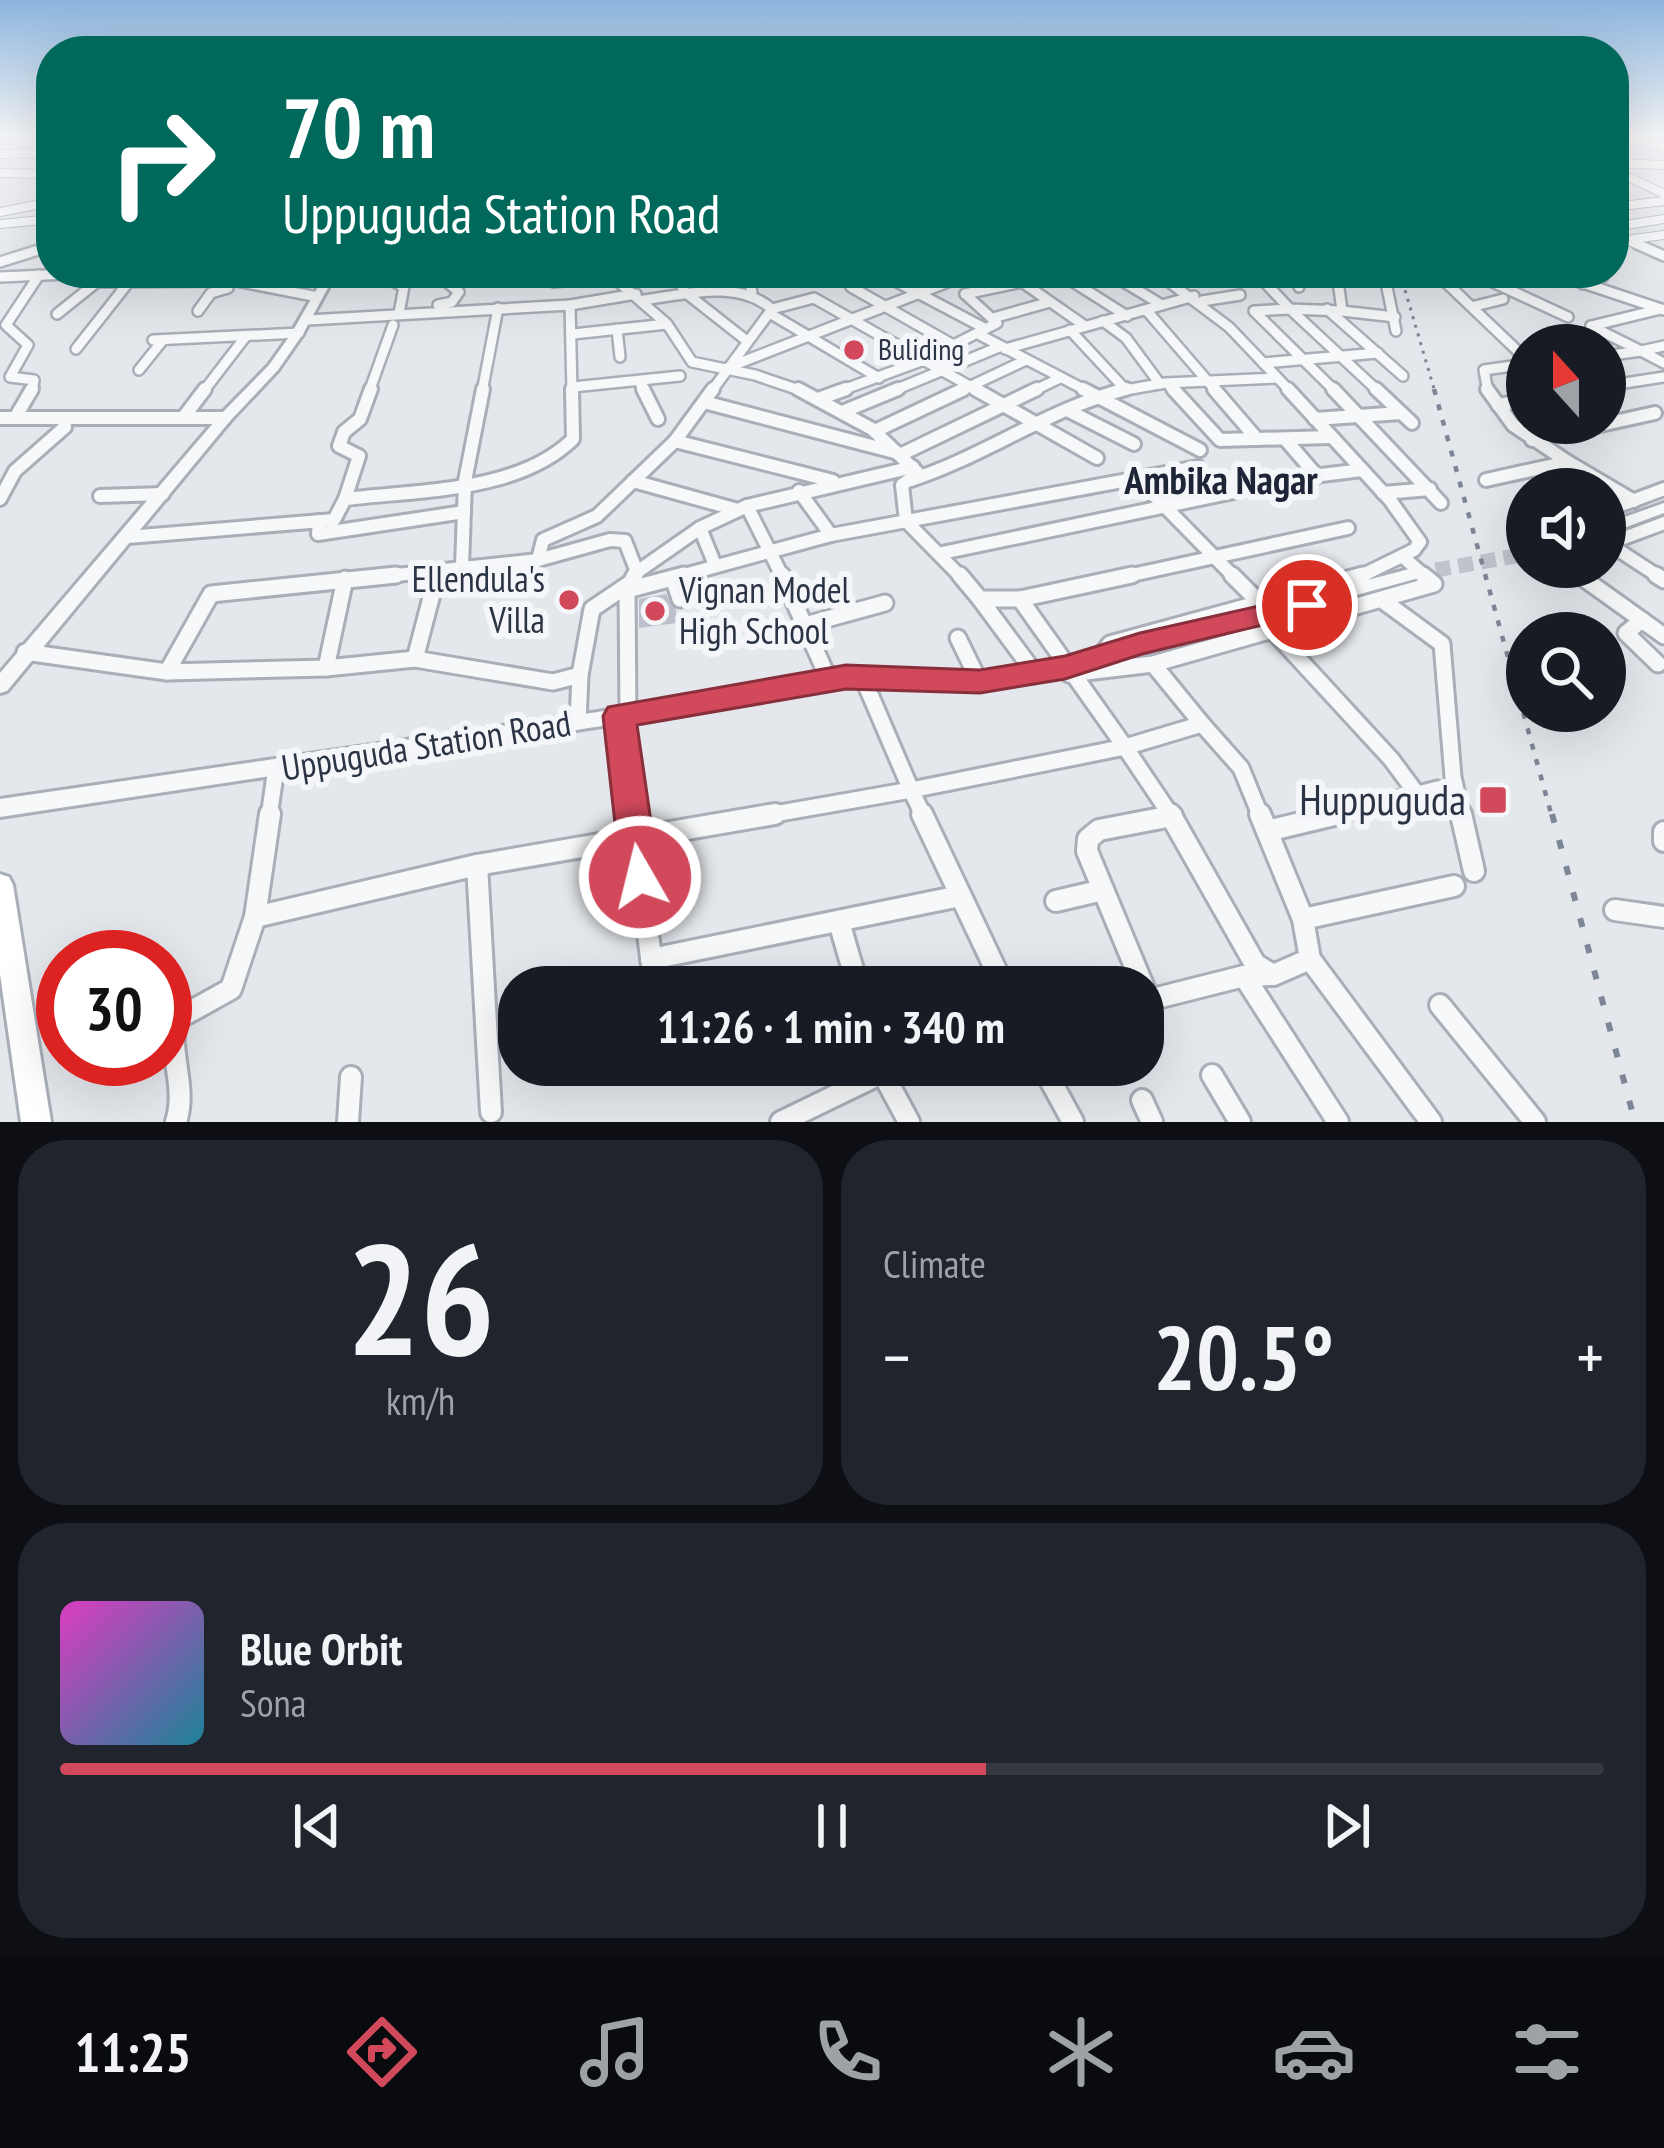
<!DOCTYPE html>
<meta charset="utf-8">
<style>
:root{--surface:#171b24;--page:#20242c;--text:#f1f3f6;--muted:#9ea1a6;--line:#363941;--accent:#d1495b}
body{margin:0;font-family:"PT Sans Narrow",sans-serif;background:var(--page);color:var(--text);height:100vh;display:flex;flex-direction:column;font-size:45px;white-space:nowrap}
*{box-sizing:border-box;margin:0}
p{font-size:39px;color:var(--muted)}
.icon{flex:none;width:66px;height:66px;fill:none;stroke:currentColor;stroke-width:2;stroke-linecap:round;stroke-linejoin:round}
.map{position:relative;height:1122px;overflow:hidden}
.details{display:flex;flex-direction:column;gap:18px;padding:18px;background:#0d0f14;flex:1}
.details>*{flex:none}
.guide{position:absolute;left:36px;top:36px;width:1593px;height:252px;border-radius:48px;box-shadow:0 12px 48px #0002;background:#00695c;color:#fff;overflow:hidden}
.needle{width:78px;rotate:339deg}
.tools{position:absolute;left:1506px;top:324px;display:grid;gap:24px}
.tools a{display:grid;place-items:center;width:120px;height:120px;border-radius:50%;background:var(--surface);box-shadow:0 12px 48px #0002;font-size:60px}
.speed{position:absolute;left:36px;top:930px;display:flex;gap:24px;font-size:60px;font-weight:700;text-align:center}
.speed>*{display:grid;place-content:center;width:156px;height:156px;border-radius:50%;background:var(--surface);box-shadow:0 12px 48px #0002;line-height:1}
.speed .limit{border:18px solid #d22;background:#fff;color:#111}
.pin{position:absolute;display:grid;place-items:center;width:102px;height:102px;color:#fff;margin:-51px;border:6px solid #fff;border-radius:50%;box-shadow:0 3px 12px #0007}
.me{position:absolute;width:132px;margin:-66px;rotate:352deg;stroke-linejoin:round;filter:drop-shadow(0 0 9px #0008)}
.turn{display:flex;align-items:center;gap:42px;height:252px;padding:0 48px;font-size:54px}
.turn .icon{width:156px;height:156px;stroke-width:2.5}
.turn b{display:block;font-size:84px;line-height:102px}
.big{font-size:90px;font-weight:700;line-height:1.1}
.details .widget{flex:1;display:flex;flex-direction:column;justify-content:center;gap:18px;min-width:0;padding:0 42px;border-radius:48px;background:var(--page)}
.details .dial{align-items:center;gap:0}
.dial b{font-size:156px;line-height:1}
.song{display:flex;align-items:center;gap:36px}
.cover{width:144px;height:144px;border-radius:18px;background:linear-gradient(135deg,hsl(310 70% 55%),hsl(190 70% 35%))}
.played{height:12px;border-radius:6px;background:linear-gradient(90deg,var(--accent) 60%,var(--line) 60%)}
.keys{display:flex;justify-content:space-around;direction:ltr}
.heat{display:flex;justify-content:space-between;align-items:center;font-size:66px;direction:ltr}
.details .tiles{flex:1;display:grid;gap:18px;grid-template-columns:1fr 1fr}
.widget:last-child{grid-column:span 2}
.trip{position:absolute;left:498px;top:966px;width:666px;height:120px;border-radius:48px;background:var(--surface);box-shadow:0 12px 48px #0002;font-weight:700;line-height:120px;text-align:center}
.dock{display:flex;height:192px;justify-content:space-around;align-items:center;background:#090b0e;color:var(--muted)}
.dock .icon{width:84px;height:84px}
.dock .current{color:var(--accent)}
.dock b{font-size:54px;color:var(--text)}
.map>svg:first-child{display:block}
</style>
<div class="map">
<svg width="1664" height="1122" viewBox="0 0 1664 1122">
<rect width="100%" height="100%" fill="#e4e7ec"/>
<!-- building -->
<path fill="#bbc0ca" d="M666,594L676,610V623L639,628V599Z"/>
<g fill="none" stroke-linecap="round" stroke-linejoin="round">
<!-- tertiary-tunnel -->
<path stroke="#bfc3cb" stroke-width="15" stroke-dasharray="15 8" stroke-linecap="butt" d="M1413,574L1527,554"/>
<!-- minor-far4 casing -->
<g stroke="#a9aeb7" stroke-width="10">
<g id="minor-far4">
<path d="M1614,144L1647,142L1664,148"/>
<path d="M0,154L51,153"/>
<path d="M1614,163L1664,165"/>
<path d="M1614,170L1664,194"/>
<path d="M0,173L51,174"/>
<path d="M1614,207L1664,201"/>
<path d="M0,212L51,202"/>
<path d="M0,224L42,220L51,224"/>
<path d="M1614,227L1664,219"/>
<path d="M46,247L51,246"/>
<path d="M1644,247L1626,240L1664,235"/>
</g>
</g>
<!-- minor-far3 casing -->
<g stroke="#a9aeb7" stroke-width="14">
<g id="minor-far3">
<path d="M1637,244L1664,256"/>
<path d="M0,262L51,246"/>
<path d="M369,273L370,278H387L404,287L399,313"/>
<path d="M436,273L459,292L452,302L438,305"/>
<path d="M616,273L621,284L667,324L692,362L755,375L805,392"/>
<path d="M674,273L686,293L747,341"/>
<path d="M699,273L711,291"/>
<path d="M747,273L752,292"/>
<path d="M1009,273L1085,326"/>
<path d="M1059,273L1127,316"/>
<path d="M1109,273L1162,305"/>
<path d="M1157,273L1229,327L1291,392"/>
<path d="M1256,273L1290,309L1342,311"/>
<path d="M1296,273L1299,287"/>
<path d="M1337,273L1342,311L1395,317"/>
<path d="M1351,273L1386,278"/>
<path d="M1384,273L1396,331"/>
<path d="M1436,273L1527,360"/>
<path d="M1473,273L1568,317"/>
<path d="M1553,273L1664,310"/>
<path d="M0,277L69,274L101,282L236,281L318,297"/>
<path d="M1172,281L1209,273"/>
<path d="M554,282L617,275"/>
<path d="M897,282L986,329"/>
<path d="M621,284L675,274"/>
<path d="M1583,284L1603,277L1599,273"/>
<path d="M851,287L955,346"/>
<path d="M965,294L1022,282"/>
<path d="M644,300C688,294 737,279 772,309L711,392"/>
<path d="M1202,301L1240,295"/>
<path d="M570,305L572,392"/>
<path d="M1475,306L1503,299"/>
<path d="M772,309L814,298L980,392"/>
<path d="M1327,309L1403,376"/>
<path d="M198,311L211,293L228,288"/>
<path d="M1148,312L1217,392"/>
<path d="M57,314L97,282"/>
<path d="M771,314L879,378"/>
<path d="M993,318L1050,302"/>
<path d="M308,320L570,305L636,294"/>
<path d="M1103,321L1126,338L1160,384"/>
<path d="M1591,326L1641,351L1664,346"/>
<path d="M1591,326L1661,309"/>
<path d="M617,329L620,357"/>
<path d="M1070,330L1124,388"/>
<path d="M573,334L667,324"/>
<path d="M980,335L1089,392"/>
<path d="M153,340L299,333"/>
<path d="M76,349L128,283"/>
<path d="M1005,349L1194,296"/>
<path d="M1605,356L1641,351L1664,363"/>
<path d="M1263,363L1378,353"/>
<path d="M729,367L948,282"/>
<path d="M139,370L163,340"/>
<path d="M639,381L644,392"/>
<path d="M1168,384L1175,392"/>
<path d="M1605,386L1664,377"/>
<path d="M573,387L680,376"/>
<path d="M32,392L34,380L10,377L28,345L6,325L39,275"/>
<path d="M203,392L246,336"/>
<path d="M369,392L393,325"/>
<path d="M482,392L498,308"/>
<path d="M837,392L924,360L997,323L965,294"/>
<path d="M890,392L999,347"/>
<path d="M958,392L1026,360"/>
<path d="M1031,392L1060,378"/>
<path d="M1114,392L1165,383L1277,378"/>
<path d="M1336,392L1254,311L1290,309L1379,392"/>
<path d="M1488,392L1484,370L1527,364"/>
</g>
</g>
<!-- minor-far2 casing -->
<g stroke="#a9aeb7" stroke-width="18">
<g id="minor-far2">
<path d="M643,389L658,419"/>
<path d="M798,389L872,429L918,473L902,485L906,521L962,578"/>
<path d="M975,389L1097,458"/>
<path d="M1083,389L1200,450"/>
<path d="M1173,389L1220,440L1331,437"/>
<path d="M1214,389L1257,439"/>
<path d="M1288,389L1390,500L1420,542L1414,550L1357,578"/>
<path d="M1333,389L1441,503"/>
<path d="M1376,389L1412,423"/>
<path d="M821,398L846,389"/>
<path d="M704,402L902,454L1037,389"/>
<path d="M1498,405L1527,400"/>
<path d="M1067,410L1134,444"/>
<path d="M842,412L898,389"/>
<path d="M0,418H225"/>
<path d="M15,418L32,389"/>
<path d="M183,418L205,389"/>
<path d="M1315,419L1401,413"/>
<path d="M875,431L964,389"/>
<path d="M1285,439L1317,476"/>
<path d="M1532,440L1655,413"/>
<path d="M675,441L833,481"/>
<path d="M1568,462L1634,501"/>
<path d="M1137,478L1235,578"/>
<path d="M911,480C985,456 1050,408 1126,389"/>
<path d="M1486,480L1568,462L1513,425L1487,389"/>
<path d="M633,481L738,510"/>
<path d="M799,491L831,535"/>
<path d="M1383,493L1430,489"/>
<path d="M100,496L163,494"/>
<path d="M0,499L15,471L65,427L63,418"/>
<path d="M345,499L359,456L339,446L344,432L360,419L371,389"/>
<path d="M747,506L783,578"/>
<path d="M1605,511L1664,489"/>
<path d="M319,521L318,534L464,512"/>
<path d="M700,528L715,565"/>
<path d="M128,537L334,520L345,499C417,490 518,493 573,439L572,389"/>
<path d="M1609,544L1661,578"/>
<path d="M1605,545L1664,523"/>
<path d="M942,553L1305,477L1362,470"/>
<path d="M1402,556L1427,578"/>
<path d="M538,560L543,540L597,516L675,441L713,389"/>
<path d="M462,567L465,481L483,389"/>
<path d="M1568,567L1583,578"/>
<path d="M637,572L700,528L747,506L913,467"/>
<path d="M368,578L538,560L610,540L625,541L637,572L634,578"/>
<path d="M436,578L438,569"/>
<path d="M673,578L831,535L1198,467"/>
<path d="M1118,578L1348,528"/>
</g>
</g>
<!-- minor-far1 casing -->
<g stroke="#a9aeb7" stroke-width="21">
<g id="minor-far1">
<path d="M782,575L829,680"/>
<path d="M1232,575L1263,606"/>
<path d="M1579,575L1664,636"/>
<path d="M1656,575L1664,580"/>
<path d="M673,578L680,599"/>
<path d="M627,590L635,575"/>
<path d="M980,599L1034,672"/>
<path d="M1020,599L1132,575"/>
<path d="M1382,600L1442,644L1453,777L1462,817"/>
<path d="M1642,620L1626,633L1658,664"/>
<path d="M805,625L885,603"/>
<path d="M1275,633L1391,759L1417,794"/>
<path d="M958,638L979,681"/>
<path d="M25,652L167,672L326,668L415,659L553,682L580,675"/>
<path d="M1100,657L1110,644L1363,575"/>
<path d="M415,659L437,575"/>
<path d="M1153,664L1202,724"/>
<path d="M326,668L345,579"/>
<path d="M167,672L211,594L396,575"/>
<path d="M1069,674L1153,664L1434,584L1423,575"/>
<path d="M619,715L632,817"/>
<path d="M628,716L627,590L684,575"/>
<path d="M578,722L580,675L592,609L629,584"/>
<path d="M1202,724L1241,768L1261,817"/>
<path d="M269,817L276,768"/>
<path d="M757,817L911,790L863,678"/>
<path d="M924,817L911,790L1125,747L1020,599H980L960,575"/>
<path d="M1172,817L1125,747L1202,724"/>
<path d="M1326,817L1438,789"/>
</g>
</g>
<!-- minor casing -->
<g stroke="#a9aeb7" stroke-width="26">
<g id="minor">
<path d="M270,814L255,917L477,865L775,814"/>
<path d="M632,814L655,987"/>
<path d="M922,814L1004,987"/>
<path d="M1170,814L1255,964L1273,975L1310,959L1303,919L1260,814"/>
<path d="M1461,814L1474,871"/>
<path d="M1172,816L1099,830L1088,839L1087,851L1149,1000L1244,976L1273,975"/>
<path d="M1267,831L1338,814"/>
<path d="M1664,832V841"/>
<path d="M477,865L491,1112"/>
<path d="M1056,901L1103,890"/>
<path d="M1615,910L1664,917"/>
<path d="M1303,919L1454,886"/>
<path d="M839,922L858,987"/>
<path d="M651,959L960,896"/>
<path d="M1310,959L1431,1122"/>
<path d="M1244,976L1338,1122"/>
<path d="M1440,1005L1535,1122"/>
<path d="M1042,1065L1073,1122"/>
<path d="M881,1070L909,1122"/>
<path d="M1212,1075L1240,1122"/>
<path d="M1142,1100L1152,1122"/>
<path d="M176,1122C187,1088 169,1055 175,1020L231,989L255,917"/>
<path d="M348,1122L351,1077"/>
<path d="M781,1122L882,1073"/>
</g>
</g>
<!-- tertiary casing -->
<g stroke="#a9aeb7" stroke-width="6">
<g id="tertiary">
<path d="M326,273H336L303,334L278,370L230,421L7,691L0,693V673L220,415L269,365L291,334Z"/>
<path d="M1664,503V513L1605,535V524Z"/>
<path d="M1413,568L1421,574L1419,578L1065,674L979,688L846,684L721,708L0,817V799L721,694L846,670L979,674L1065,660Z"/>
</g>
</g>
<!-- secondary casing -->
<g stroke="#a9aeb7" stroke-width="6">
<path id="secondary" d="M0,874L9,877L13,885L51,1122H21L0,974Z"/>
</g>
<!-- minor-far4 -->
<use href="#minor-far4" stroke="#f7f8fa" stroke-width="8"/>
<!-- minor-far3 -->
<use href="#minor-far3" stroke="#f7f8fa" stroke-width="9"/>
<!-- minor-far2 -->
<use href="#minor-far2" stroke="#f7f8fa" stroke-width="12"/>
<!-- minor-far1 -->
<use href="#minor-far1" stroke="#f7f8fa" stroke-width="15"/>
<!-- minor -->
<use href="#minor" stroke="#f7f8fa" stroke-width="20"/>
<!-- tertiary -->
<use href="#tertiary" fill="#f7f8fa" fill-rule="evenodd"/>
<!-- secondary -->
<use href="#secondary" fill="#fff" fill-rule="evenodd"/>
<!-- rail-far2 -->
<path stroke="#7d8696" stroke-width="3" stroke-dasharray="3 6" stroke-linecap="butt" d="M1400,273L1435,392"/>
<!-- rail-far1 -->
<path stroke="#7d8696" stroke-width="4.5" stroke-dasharray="6 10" stroke-linecap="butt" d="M1434,389L1552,817"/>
<!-- rail -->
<path stroke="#7d8696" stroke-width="6" stroke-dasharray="9 18" stroke-linecap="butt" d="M1552,814L1635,1122"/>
</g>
<!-- sky -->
<linearGradient id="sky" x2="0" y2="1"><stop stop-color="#8bb4dd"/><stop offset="0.46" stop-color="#f3f4f6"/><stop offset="1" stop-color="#f3f4f6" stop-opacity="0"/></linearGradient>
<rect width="1664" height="291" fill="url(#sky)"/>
<!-- route -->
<path fill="#d1495b" stroke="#882f3b" stroke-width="3" d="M1307,595L1321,605L1317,612L1142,654L1065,679L980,693L846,689L637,725L659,877L653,889L640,894L626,889L621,877L603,716L608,707L846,665L980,670L1065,656L1140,633Z"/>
<!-- markers -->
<g fill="#d1495b" stroke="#f4f6f9" stroke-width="4.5">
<circle cx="854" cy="350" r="12"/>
<circle cx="569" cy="600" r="12"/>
<circle cx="655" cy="611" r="12"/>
<rect x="1478" y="785" width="30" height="30" rx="6"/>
</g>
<g text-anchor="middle" stroke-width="12" stroke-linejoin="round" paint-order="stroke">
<!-- far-poi labels -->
<g font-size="30" fill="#2b3445" stroke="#f4f6f9" text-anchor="start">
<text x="878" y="360">Buliding</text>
</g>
<!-- poi labels -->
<g font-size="36" fill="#2b3445" stroke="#f4f6f9" text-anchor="end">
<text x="545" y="592">Ellendula's<tspan x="545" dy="41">Villa</tspan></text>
<text x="679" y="603" text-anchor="start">Vignan Model<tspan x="679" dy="41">High School</tspan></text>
</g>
<!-- street labels -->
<g font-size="36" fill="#2b3445" stroke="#f4f6f9">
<text transform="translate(426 745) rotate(-9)" y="13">Uppuguda Station Road</text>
</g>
<!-- neighbourhood labels -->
<g font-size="39" font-weight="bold" fill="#1d2536" stroke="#f4f6f9">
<text x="1221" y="494">Ambika Nagar</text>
</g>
<!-- near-poi labels -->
<g font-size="42" fill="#2b3445" stroke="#f4f6f9" text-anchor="end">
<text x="1466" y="815">Huppuguda</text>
</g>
</g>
</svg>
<div class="tools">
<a><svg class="needle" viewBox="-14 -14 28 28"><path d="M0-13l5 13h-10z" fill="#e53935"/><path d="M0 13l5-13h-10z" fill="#9ea1a6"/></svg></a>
<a><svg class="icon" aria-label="sound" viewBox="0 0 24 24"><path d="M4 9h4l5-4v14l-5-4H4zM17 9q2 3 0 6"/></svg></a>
<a><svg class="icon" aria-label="search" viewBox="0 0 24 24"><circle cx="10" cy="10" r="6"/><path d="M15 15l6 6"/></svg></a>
</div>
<div class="speed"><div class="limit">30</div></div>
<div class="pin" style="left:1307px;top:605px;background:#d93025"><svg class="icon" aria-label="arrive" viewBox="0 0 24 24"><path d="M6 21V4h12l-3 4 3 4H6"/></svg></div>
<svg class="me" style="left:640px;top:877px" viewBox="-20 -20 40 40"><circle r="17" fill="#d1495b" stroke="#fff" stroke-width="3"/><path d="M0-11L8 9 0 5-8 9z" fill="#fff"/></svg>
<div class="trip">11:26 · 1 min · 340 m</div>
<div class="guide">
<div class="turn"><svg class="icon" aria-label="right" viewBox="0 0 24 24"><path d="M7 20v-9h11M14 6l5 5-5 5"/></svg><div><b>70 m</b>Uppuguda Station Road</div></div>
</div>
</div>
<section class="details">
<div class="tiles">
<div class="widget dial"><b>26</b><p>km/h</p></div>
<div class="widget"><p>Climate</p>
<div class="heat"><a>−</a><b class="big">20.5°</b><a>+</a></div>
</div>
<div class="widget">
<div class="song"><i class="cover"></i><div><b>Blue Orbit</b><p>Sona</p></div></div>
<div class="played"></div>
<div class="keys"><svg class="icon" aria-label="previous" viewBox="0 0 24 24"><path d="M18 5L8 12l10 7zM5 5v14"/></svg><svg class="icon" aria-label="pause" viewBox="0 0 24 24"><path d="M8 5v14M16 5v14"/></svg><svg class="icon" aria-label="next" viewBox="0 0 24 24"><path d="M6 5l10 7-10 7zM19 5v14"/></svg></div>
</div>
</div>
</section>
<nav class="dock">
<b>11:25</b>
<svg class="icon current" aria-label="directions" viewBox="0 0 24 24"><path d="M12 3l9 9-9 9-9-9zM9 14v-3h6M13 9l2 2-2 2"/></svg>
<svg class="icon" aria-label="music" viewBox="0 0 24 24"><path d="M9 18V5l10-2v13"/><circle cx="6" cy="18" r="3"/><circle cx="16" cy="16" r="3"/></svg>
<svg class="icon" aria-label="phone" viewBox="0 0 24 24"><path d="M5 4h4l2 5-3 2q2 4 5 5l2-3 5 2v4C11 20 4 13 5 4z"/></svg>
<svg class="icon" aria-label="climate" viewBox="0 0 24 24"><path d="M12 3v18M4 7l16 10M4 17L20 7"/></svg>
<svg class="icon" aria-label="car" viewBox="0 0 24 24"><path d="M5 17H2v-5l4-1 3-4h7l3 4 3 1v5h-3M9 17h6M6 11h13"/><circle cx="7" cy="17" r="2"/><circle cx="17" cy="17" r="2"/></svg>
<svg class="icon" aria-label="filters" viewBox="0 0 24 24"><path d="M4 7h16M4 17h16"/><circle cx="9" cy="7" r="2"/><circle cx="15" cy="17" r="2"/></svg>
</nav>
